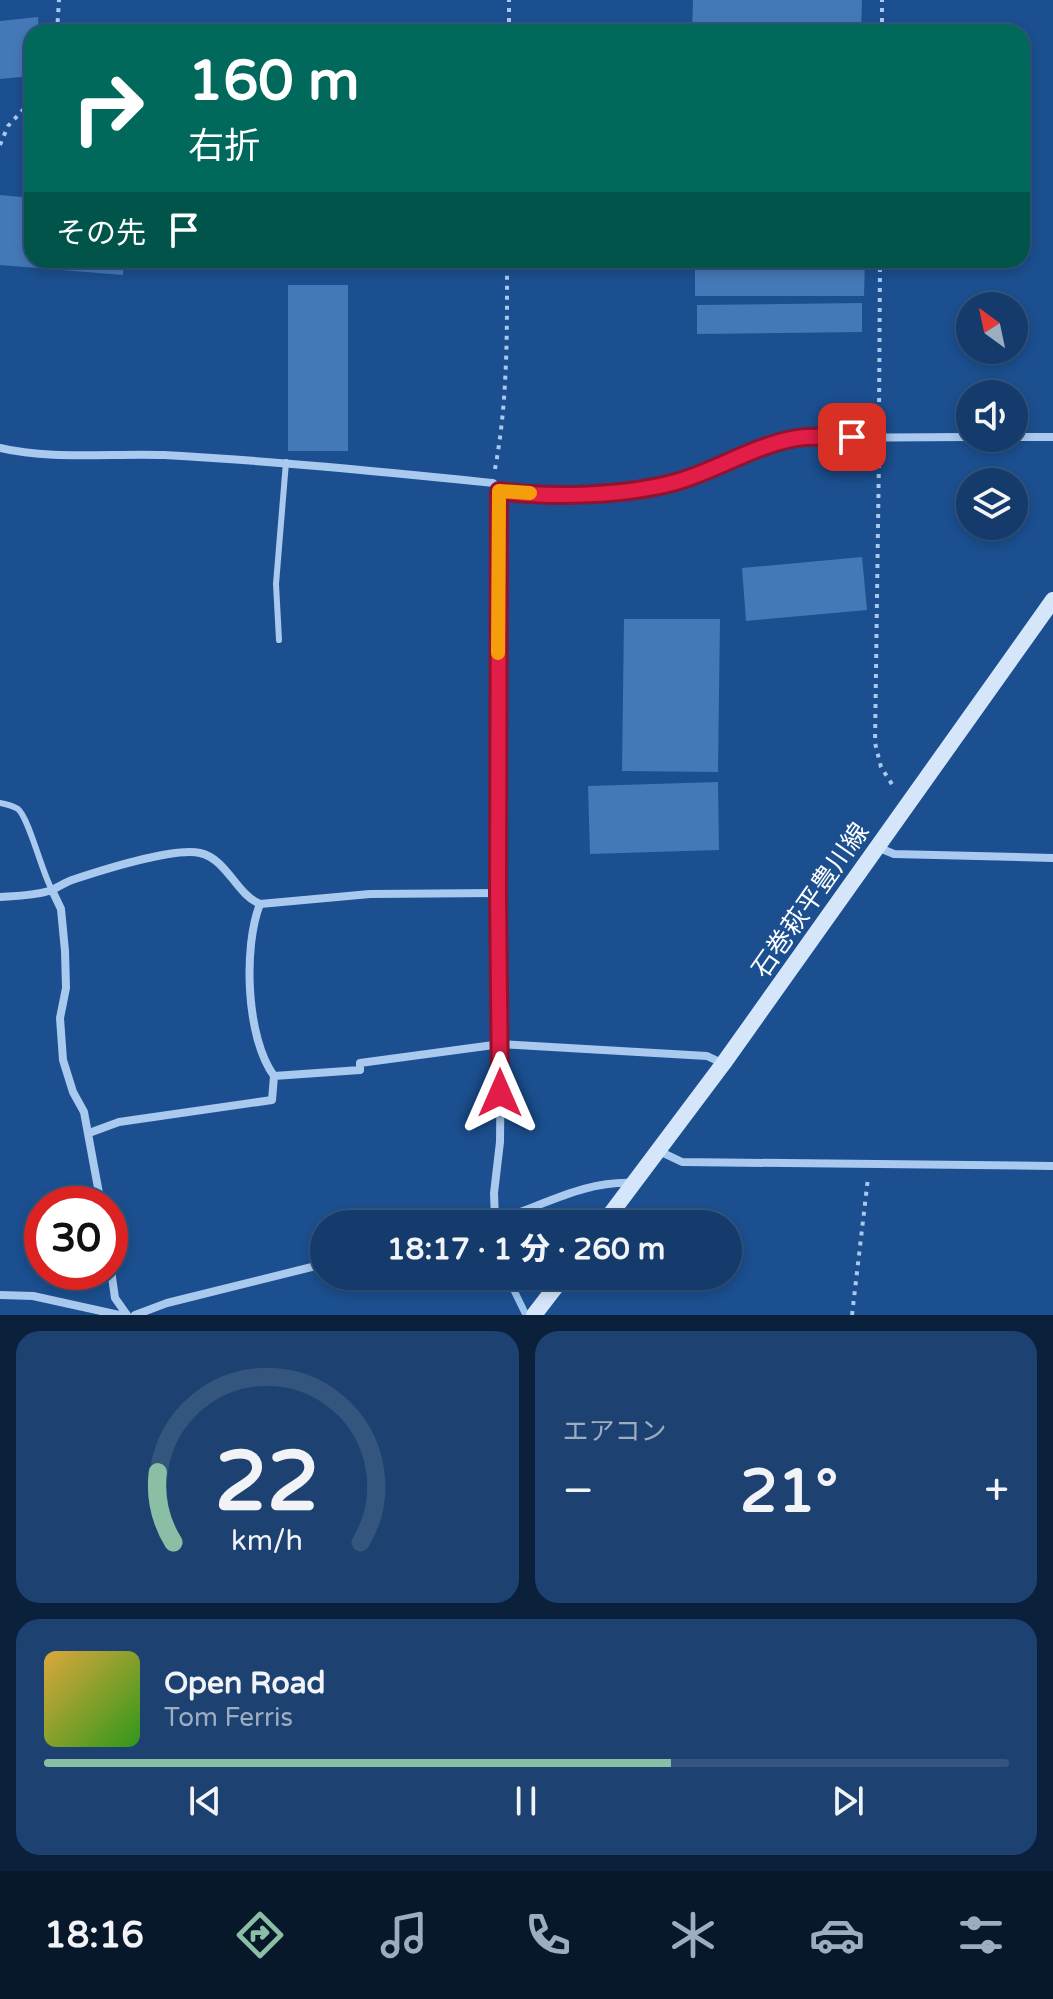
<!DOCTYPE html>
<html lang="ja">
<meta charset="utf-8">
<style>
:root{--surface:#143b6b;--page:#1d4271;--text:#f1f3f6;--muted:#9dadc1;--line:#33557e;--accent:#8abfa5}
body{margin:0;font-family:"Varela Round","Noto Sans JP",sans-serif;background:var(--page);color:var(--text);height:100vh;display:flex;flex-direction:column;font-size:30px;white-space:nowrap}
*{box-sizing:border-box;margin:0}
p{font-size:26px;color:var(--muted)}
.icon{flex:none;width:44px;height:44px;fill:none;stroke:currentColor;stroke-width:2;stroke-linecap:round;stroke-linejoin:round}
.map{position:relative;height:1315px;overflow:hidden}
.sheet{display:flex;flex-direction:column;gap:16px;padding:16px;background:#0b203b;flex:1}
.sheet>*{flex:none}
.top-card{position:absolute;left:24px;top:24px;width:1006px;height:244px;border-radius:24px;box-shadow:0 4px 12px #0003,0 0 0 2px var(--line);background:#00695c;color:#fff;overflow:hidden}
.needle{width:52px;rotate:327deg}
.fabs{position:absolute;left:956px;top:292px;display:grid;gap:16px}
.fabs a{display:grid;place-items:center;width:72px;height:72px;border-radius:50%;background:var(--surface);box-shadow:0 4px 12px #0003,0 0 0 2px var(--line);font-size:40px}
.speed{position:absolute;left:24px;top:1186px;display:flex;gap:16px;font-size:40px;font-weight:700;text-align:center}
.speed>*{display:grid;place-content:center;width:104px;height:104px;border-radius:50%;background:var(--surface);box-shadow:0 4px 12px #0003,0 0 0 2px var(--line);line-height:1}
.speed .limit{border:12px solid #d22;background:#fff;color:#111}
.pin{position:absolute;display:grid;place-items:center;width:68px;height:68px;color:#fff;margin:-34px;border-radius:16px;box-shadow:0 4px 12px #0006}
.me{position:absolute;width:88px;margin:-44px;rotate:0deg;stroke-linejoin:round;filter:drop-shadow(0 0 6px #0008)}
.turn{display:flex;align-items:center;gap:28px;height:168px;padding:0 32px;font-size:36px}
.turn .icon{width:104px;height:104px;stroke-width:2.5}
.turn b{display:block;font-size:56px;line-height:68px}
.then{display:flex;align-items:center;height:76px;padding:0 32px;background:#0003;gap:16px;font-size:30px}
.big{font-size:60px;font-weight:800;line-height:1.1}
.sheet .tile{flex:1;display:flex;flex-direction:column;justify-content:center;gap:12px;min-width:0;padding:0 28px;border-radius:24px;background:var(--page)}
.sheet .dial{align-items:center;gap:0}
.dial svg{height:208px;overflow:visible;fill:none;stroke:var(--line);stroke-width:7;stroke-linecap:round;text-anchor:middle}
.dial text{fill:var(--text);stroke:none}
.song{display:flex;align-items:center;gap:24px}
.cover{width:96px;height:96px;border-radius:12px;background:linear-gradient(135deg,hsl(40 70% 55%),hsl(110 70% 35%))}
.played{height:8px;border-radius:4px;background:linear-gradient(90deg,var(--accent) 65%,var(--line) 65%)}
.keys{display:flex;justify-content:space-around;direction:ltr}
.heat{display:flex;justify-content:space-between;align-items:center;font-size:44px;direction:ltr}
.sheet .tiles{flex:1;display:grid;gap:16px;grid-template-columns:1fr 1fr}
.tile:last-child{grid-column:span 2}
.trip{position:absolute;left:310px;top:1210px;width:432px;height:80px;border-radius:40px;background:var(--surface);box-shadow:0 4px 12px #0003,0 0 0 2px var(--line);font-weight:800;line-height:80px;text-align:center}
.tab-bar{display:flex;height:128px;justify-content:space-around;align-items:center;background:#08182b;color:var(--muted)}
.tab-bar .icon{width:56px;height:56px}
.tab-bar .current{color:var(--accent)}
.tab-bar b{font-size:36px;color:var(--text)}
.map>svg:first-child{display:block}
</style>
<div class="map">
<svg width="1053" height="1315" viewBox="0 0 1053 1315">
<rect width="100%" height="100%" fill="#1b4f8f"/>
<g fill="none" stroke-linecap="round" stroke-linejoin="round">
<!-- stream -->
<path stroke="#9cc4f0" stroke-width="7" d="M507,1276L526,1315"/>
</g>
<!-- building -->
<g fill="#4478b7">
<path d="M693,0H862L861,32H692Z"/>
<path d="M38,17L39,32H32V76L0,79V21Z"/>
<path d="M0,195L32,198V260H124L123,275L0,265Z"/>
<path d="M695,260H865L864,296H695Z"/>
<rect x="288" y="285" width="60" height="166"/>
<path d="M862,303V332L697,334V305Z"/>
<path d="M862,557L867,610L746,621L742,568Z"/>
<path d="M624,619H720L718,772L622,771Z"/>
<path d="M718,782L719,850L590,854L588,786Z"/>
</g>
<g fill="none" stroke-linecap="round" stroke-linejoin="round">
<!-- path -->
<g stroke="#a9c9ee" stroke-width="4" stroke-dasharray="4 6" stroke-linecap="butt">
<path d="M57,32L59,0"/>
<path d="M509,32V0"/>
<path d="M882,32V0"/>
<path d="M0,145L8,126L32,100"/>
<path d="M879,422L880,260"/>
<path d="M879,454L875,743L881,767L895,789"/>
<path d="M495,469C508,400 507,330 507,260"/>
<path d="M852,1315L868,1178"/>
</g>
<!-- service -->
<g stroke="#a9c9ee" stroke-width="6">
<path d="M279,640L276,584L286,462"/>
<path d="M0,803C5,804 13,806 18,809C29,818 42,873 52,890"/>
</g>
<!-- minor -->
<g stroke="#a9c9ee" stroke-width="8">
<path d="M1014,437H1053"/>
<path d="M0,448C48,460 113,453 164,455C274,461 383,472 493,483L499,491L582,494L640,491L676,482L719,467L765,447L798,438L970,437"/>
<path d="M877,847L894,854L1053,858"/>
<path d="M52,890L61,909L65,951L66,988L60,1018L63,1060L73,1092L84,1112L101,1204"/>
<path d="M0,897C17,896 33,896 49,891C57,888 64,883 72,880C99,871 174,847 200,853C227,859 236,894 260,904C243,947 246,1038 274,1076L272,1100L119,1122L89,1133"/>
<path d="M260,904L370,894L498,893"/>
<path d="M274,1076L360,1070V1063L501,1044L707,1056L722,1063"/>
<path d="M659,1151L682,1162L1053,1166"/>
<path d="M495,1221L494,1193L500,1142L501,1044L498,893L499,491"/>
<path d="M483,1224C537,1211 577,1180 635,1183"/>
<path d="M110,1263L115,1298L127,1315"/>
<path d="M0,1295L33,1296L119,1315"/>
<path d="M135,1315L167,1303L324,1264"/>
</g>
<!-- secondary -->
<g stroke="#d6e6fa" stroke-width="16">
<path d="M603,1224L723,1064L1053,600"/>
<path d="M534,1315L564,1276"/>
</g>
</g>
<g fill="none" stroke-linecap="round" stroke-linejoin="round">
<!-- route casing -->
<g stroke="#92132f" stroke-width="20">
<path id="route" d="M500,1093L498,893L499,491C551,498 625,496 676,482C717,470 755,445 797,438C814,435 834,438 852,437"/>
</g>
<!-- route -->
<use href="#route" stroke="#e11d48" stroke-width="14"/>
<!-- slow -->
<path stroke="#f59e0b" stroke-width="14" d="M498,653L499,491L530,493"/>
</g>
<g text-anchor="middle" stroke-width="8" stroke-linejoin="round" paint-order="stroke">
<!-- street labels -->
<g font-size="26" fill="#fff" stroke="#1b4f8f">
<text transform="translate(810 900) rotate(-55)" y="9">石巻萩平豊川線</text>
</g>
</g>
</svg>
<div class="fabs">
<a><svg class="needle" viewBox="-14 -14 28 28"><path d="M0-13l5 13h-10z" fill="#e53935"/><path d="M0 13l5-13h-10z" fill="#9dadc1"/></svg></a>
<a><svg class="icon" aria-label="sound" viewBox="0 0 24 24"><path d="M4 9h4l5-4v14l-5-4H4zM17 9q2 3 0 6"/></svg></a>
<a><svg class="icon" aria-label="layers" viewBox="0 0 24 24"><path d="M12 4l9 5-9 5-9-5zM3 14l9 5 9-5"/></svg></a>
</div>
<div class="speed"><div class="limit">30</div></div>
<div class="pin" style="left:852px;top:437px;background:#d93025"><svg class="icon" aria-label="arrive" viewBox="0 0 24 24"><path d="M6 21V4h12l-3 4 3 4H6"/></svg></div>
<svg class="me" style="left:500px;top:1093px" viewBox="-20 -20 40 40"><path d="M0-17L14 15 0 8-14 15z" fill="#e11d48" stroke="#fff" stroke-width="4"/></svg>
<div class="trip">18:17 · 1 分 · 260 m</div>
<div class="top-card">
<div class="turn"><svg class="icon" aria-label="right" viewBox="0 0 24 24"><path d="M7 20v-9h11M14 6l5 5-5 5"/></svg><div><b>160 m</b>右折</div></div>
<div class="then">その先<svg class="icon" aria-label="arrive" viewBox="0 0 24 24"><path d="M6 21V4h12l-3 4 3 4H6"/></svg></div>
</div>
</div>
<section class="sheet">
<div class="tiles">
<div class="tile dial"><svg viewBox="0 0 100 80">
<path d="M14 69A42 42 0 1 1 86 69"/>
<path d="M14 69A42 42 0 0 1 8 42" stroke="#8abfa5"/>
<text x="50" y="56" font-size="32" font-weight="700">22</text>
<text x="50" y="72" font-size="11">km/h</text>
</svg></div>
<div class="tile"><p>エアコン</p>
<div class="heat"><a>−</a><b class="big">21°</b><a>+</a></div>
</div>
<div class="tile">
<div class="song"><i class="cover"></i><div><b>Open Road</b><p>Tom Ferris</p></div></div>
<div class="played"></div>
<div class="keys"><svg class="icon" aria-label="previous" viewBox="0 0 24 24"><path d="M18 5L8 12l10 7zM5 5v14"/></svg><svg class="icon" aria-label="pause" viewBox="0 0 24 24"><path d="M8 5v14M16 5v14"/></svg><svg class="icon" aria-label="next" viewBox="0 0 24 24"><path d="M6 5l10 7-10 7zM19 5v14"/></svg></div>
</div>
</div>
</section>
<nav class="tab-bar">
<b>18:16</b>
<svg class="icon current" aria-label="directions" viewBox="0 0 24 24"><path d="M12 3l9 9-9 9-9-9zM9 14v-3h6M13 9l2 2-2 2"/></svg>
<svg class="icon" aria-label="music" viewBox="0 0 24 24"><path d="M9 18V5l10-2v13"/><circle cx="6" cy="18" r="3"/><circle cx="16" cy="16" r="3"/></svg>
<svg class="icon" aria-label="phone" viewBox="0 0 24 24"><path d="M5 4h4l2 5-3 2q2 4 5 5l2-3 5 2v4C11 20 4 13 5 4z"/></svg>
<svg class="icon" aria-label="climate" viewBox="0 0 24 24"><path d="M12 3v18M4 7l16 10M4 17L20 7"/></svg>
<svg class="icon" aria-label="car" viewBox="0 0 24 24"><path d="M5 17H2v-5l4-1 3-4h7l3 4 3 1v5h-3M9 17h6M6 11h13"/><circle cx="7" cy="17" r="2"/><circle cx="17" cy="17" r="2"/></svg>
<svg class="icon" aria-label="filters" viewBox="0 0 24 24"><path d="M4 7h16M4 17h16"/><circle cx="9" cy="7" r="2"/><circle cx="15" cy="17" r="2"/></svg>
</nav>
